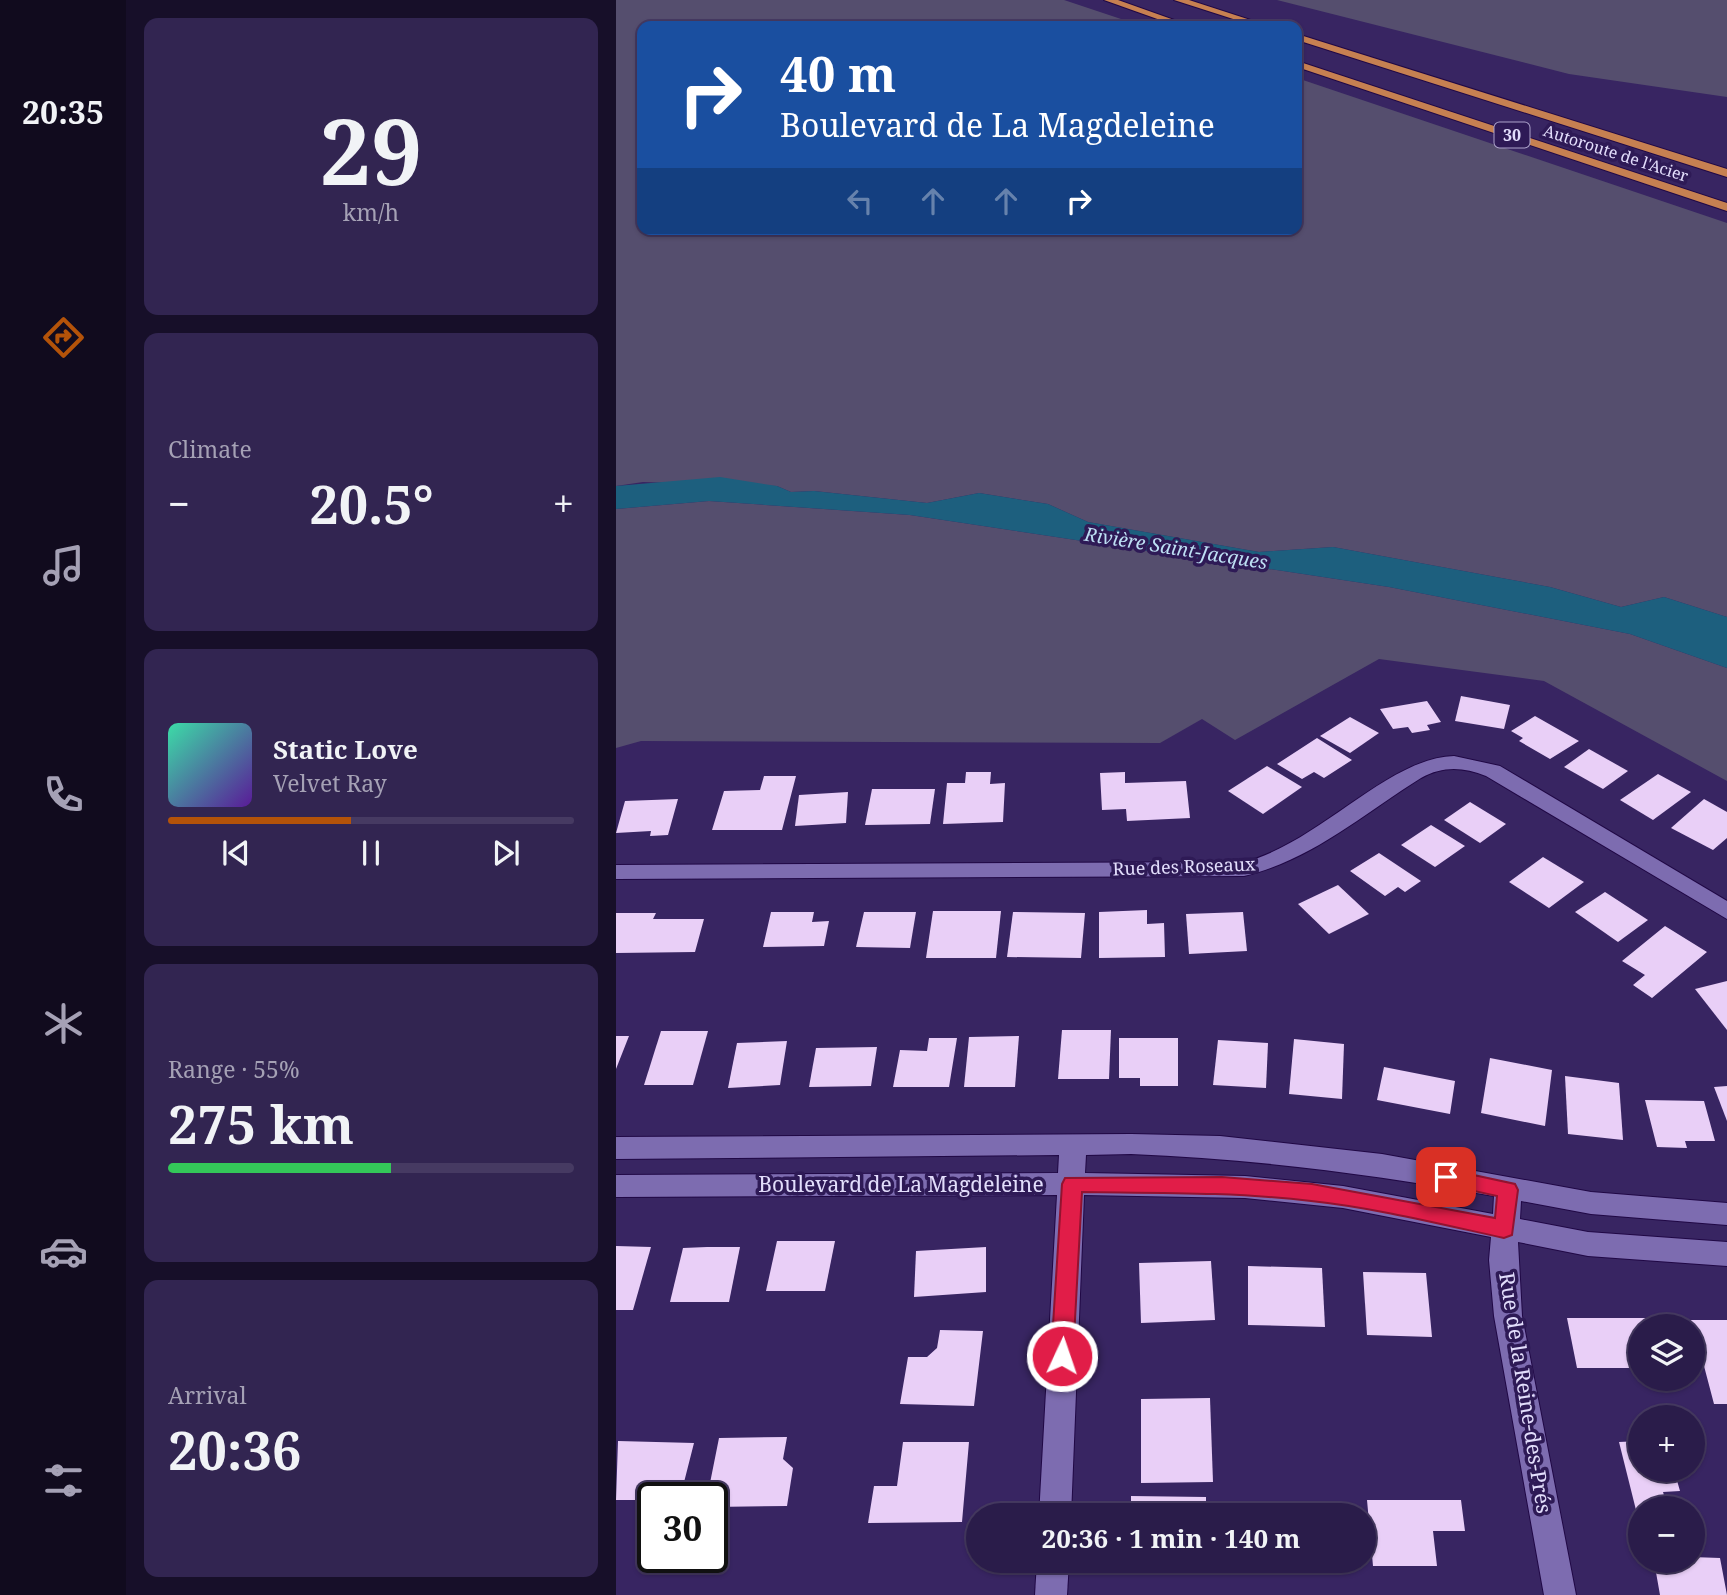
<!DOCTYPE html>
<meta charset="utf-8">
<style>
:root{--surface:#2a1c4a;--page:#322551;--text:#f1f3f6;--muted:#a5a1b5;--line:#463a62;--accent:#b45309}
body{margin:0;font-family:"Noto Serif",serif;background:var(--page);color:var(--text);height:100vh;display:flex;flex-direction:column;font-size:26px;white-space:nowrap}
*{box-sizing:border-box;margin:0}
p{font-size:23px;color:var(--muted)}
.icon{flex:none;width:38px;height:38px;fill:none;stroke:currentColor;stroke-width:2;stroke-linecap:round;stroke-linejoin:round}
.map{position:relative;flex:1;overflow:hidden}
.details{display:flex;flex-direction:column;gap:18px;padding:18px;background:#170f29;width:490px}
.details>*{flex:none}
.top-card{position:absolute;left:21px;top:21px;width:665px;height:214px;border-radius:14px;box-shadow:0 2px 5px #0004,0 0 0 2px var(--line);background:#1a4fa0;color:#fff;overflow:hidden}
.fabs{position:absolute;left:1012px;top:1314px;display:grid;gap:14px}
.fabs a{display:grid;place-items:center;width:77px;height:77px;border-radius:50%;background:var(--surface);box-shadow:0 2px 5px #0004,0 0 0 2px var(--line);font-size:35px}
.speed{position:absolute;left:21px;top:1482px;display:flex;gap:14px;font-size:35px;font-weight:700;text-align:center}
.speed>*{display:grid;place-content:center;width:91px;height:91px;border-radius:50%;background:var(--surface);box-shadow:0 2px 5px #0004,0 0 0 2px var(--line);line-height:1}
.speed .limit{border:4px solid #111;border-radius:10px;background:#fff;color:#111}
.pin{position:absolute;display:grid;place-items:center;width:60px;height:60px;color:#fff;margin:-30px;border-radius:14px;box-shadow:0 4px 10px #0006}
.me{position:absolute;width:77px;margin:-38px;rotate:3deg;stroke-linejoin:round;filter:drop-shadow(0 0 5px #0008)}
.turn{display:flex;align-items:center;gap:24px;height:147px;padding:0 28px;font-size:32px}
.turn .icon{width:91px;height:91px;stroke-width:2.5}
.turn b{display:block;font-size:49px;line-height:60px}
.lanes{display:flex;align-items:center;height:66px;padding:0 28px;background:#0003;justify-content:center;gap:35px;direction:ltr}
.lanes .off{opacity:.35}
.big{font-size:52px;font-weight:700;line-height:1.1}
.details .card{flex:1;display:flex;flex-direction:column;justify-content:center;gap:10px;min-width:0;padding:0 24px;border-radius:14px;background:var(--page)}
.details .dial{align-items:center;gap:0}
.dial b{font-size:91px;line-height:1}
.song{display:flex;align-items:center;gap:21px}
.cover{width:84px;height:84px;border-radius:10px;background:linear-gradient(135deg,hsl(160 70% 55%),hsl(270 70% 35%))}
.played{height:7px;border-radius:4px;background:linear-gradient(90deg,var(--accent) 45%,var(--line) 45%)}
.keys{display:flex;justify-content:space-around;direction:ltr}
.heat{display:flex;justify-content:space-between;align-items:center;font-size:38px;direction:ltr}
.charge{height:10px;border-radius:5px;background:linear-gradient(90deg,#34c759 55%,var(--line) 0)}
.trip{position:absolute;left:350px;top:1503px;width:410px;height:70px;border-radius:35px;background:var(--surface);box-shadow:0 2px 5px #0004,0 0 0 2px var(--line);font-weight:700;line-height:70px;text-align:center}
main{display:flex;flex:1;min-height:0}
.menu{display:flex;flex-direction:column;width:126px;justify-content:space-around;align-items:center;background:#110b1e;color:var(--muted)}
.menu .icon{width:49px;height:49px}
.menu .on{color:var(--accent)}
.menu b{font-size:32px;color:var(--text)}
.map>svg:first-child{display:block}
</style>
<main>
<nav class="menu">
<b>20:35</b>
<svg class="icon on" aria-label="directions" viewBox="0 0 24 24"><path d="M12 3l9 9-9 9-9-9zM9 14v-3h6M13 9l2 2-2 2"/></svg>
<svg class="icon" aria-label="music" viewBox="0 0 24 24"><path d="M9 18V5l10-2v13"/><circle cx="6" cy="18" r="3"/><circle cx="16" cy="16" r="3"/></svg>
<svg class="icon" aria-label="phone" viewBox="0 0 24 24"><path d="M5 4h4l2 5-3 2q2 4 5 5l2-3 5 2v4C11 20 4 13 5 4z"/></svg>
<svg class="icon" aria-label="climate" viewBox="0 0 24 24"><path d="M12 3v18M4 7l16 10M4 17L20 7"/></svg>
<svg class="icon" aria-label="car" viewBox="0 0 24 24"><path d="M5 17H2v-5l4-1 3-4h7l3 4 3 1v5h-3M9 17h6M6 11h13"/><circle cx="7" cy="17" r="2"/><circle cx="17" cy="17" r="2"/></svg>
<svg class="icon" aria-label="filters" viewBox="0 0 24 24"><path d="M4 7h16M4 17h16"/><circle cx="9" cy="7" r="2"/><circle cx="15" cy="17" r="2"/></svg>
</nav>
<section class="details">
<div class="card dial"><b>29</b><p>km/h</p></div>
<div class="card"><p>Climate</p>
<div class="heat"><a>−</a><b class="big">20.5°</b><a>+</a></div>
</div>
<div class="card">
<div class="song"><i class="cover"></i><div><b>Static Love</b><p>Velvet Ray</p></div></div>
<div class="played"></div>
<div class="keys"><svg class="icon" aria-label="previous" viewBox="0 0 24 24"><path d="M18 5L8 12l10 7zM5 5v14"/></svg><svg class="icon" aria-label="pause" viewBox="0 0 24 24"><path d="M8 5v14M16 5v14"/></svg><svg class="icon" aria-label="next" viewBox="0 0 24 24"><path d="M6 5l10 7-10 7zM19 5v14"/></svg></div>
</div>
<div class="card"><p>Range · 55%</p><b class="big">275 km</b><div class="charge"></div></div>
<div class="card"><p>Arrival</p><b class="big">20:36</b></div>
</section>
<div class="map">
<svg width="1111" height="1595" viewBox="0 0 1111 1595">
<rect width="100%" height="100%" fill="#382562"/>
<!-- green -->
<g fill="#554e6e">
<path d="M0,0H448L526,26H26V229H681V78L1111,223V617L1048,597L1005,607L934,587L717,547L643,552L472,522L432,504L363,493L311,503L198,491L175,492L161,486L27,482L0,486Z"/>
<path d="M661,0H1111V97L953,74Z"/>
<path d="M93,501L294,515L773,587L1014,634L1111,668V781L928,681L763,659L619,740L586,719L544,743L25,741L0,748V509Z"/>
</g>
<!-- water -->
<path fill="#1d5f7e" d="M104,477L161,486L175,492L198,491L311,503L363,493L432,504L472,522L643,552L717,547L934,587L1005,607L1048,597L1111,617V668L1014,634L773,587L294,515L93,501L0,509V486Z"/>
<!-- building -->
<g fill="#e9cff7">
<path d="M845,696L894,705L888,729L839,721Z"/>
<path d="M811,701L825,722L811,725L814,730L796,733L792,727L777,729L764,709Z"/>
<path d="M919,716L963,741L934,759L903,741L907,738L895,731Z"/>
<path d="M734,717L763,733L734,753L704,736Z"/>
<path d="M701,738L736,760L708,778L698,772L686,779L661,764Z"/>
<path d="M973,749L1012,771L987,789L948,767Z"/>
<path d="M651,766L686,787L647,814L612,791Z"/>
<path d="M350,772H375L374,784L389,783L387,822L327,824L331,783H349Z"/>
<path d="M509,772V783L570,781L574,818L511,821L510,809L486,810L484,773Z"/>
<path d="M1042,774L1075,792L1037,820L1004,800Z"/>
<path d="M148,776H180L166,830H96L108,791L144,790Z"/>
<path d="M256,789H319L314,824L249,825Z"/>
<path d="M232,792L230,823L179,826L183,795Z"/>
<path d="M62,799L52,835L34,836L35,831L0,833L9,801Z"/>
<path d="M1088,799L1111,812V838L1097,850L1055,828Z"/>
<path d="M854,802L890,824L864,843L828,820Z"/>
<path d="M815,825L849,846L819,867L785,845Z"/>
<path d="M763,853L805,881L789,892L782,887L769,896L734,871Z"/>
<path d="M927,857L968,882L933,908L893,882Z"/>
<path d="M722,885L753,914L713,934L682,904Z"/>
<path d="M989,892L1032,920L1002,942L959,912Z"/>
<path d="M531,910V924L548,923L549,957L483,958V912Z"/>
<path d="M317,911H385L380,958H310Z"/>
<path d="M155,912H198L196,922L213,921L208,946L147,947Z"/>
<path d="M248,912H300L294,948L240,947Z"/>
<path d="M397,912L469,913L465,958L391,957Z"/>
<path d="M627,912L631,951L573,954L570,914Z"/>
<path d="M0,913H40L37,919H88L79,952L0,953Z"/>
<path d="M1049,926L1091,952L1036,998L1017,985L1029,975L1006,961Z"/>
<path d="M1111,981V1030L1079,989Z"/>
<path d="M446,1030H495L493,1079H442Z"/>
<path d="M45,1031H92L77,1085H28Z"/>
<path d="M0,1036H13L0,1069Z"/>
<path d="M403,1036L399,1087H348L353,1037Z"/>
<path d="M313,1038H341L333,1087H277L284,1050L311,1051Z"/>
<path d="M503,1038H562V1086H524V1078H503Z"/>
<path d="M678,1039L728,1044L726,1099L673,1094Z"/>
<path d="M602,1040L652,1043L650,1088L597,1085Z"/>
<path d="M171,1041L164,1085L112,1088L121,1043Z"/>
<path d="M261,1047L255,1086L193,1087L200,1048Z"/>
<path d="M874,1058L936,1070L929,1126L865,1113Z"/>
<path d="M768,1067L839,1081L834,1114L761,1100Z"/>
<path d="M949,1076L1003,1083L1007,1140L952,1134Z"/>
<path d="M1111,1086V1121L1098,1087Z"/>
<path d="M1029,1100L1088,1101L1099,1141H1069L1071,1148L1041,1147Z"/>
<path d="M161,1241H219L209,1291H150Z"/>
<path d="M0,1246L35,1247L17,1310H0Z"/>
<path d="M91,1247H124L113,1302H54L67,1248Z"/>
<path d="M370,1247V1292L298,1297L300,1251Z"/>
<path d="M595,1261L599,1320L525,1323L523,1263Z"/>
<path d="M632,1266L706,1268L709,1327L632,1325Z"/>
<path d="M747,1272L810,1273L816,1337L751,1335Z"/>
<path d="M951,1318H1044L1046,1326H1024V1368H961Z"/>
<path d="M1060,1320H1111V1404H1098L1088,1366H1076V1326H1062Z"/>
<path d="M324,1330L367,1331L358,1406L284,1404L292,1357H311L321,1348Z"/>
<path d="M594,1398L597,1482L525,1483V1399Z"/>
<path d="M171,1437L167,1459L177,1468L171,1506L96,1507V1498H91L103,1438Z"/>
<path d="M2,1441L78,1443L64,1498H37V1518H23L28,1500H0Z"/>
<path d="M1024,1441V1470H1058L1064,1491L1047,1492L1052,1508H1024V1514H1021L1003,1442Z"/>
<path d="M287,1442H353L346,1522L252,1523L258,1486H281Z"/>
<path d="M515,1496L590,1497V1516H515Z"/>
<path d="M751,1500H845L849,1531H817L821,1566H757Z"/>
<path d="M1076,1557L1104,1558L1111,1595H1044L1038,1561H1076Z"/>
<path d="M514,1561H590V1573L513,1572Z"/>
</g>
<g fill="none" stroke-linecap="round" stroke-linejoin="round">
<!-- minor casing -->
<g stroke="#200845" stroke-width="2">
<g id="minor">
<path d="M838,756L884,766L1111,901V919L870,776C847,767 827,766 805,778C747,814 696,860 628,876L0,879V865L628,862C702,844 771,758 838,756Z"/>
<path d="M515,1134L604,1136L766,1154L975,1192L1111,1203V1225L975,1214L905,1201L904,1219L972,1232L1111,1242V1266L972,1256L902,1242L906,1316L960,1595H928L878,1316L873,1260L875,1237L727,1208L629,1198L468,1195L455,1516H423L441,1195L0,1197V1175L442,1173L443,1155L0,1159V1137ZM515,1154C638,1159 757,1174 878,1196L877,1214L727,1186L629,1176L469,1173L470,1155Z"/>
<path d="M421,1561H453L451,1595H419Z"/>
</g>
</g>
<!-- highway casing -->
<g stroke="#200845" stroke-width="2">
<g id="highway">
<path d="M488,0H502L575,26H561Z"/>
<path d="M558,0H573L653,26H639Z"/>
<path d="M681,34L1111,169V177L681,40Z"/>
<path d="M681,61L1111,203V211L681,67Z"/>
</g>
</g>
<!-- minor -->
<use href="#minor" fill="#7d6cb0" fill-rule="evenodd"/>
<!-- highway -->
<use href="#highway" fill="#c68051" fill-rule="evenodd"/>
</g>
<!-- route -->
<path fill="#e11d48" stroke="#92132f" stroke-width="2" d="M830,1169L899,1184L902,1190L896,1235L888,1238C824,1224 760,1208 695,1201C618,1192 542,1193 466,1192L457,1356L454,1363L446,1366L438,1363L435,1356L446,1184L449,1178L606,1177L696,1184L879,1218L881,1196L822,1183L819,1177L822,1171Z"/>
<g text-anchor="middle" stroke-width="7" stroke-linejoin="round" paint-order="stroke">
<!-- shield labels -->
<rect fill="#2e1a56" stroke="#aca2ca" stroke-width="2" x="878.5" y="122.5" width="35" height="25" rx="5"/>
<g font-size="16" font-weight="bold" fill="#e2ddfb">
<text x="896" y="141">30</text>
</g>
<!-- far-street labels -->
<g font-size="16" fill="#e2ddfb" stroke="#2e1a56">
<text transform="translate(1000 153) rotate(18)" y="6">Autoroute de l'Acier</text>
</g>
<!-- street labels -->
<g font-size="18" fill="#e2ddfb" stroke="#2e1a56">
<text transform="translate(568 867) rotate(-2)" y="6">Rue des Roseaux</text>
</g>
<!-- water labels -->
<g font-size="19" font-style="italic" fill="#bddff3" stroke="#2e1a56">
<text transform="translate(560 548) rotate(9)" y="7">Rivière Saint-Jacques</text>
</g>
<!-- near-street labels -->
<g font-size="21" fill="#e2ddfb" stroke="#2e1a56">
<text x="285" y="1192">Boulevard de La Magdeleine</text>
<text transform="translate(909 1393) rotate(81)" y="7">Rue de la Reine-des-Prés</text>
</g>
</g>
</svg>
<div class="fabs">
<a><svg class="icon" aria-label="layers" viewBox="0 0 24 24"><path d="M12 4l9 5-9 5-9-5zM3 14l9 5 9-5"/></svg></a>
<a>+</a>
<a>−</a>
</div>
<div class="speed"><div class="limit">30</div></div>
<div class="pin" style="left:830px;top:1177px;background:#d93025"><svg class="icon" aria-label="arrive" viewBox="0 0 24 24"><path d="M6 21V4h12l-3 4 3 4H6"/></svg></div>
<svg class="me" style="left:446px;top:1356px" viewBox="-20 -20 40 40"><circle r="17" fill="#e11d48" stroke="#fff" stroke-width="3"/><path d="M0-11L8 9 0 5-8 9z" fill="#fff"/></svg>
<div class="trip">20:36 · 1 min · 140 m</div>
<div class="top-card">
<div class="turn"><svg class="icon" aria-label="right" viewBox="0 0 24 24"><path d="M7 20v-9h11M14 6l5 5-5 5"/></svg><div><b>40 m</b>Boulevard de La Magdeleine</div></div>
<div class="lanes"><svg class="icon off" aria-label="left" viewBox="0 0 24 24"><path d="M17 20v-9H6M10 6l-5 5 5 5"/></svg><svg class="icon off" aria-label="ahead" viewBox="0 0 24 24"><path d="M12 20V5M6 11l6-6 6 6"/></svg><svg class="icon off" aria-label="ahead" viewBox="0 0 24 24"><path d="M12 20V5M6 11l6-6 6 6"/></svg><svg class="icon" aria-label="right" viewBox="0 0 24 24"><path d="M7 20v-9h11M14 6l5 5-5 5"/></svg></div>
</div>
</div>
</main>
